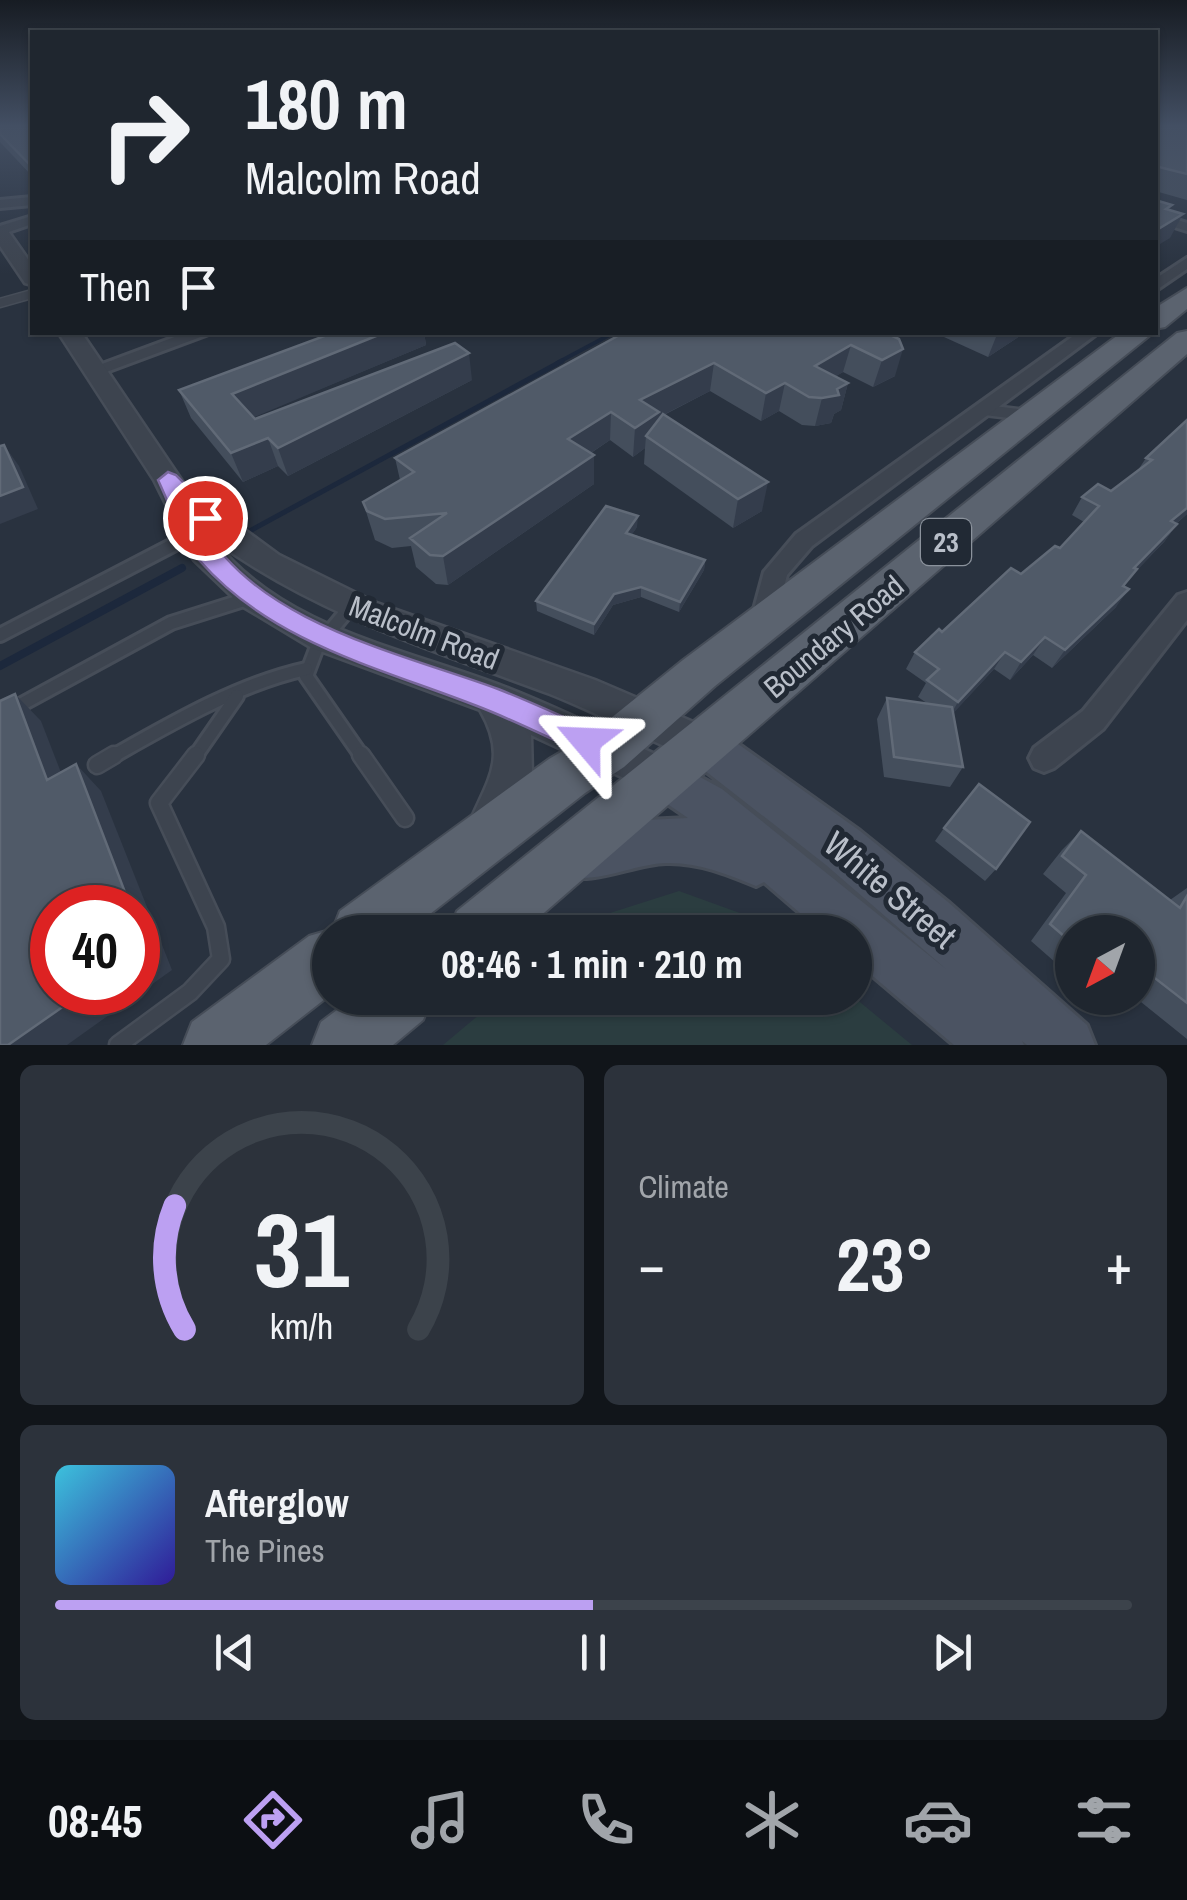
<!DOCTYPE html>
<meta charset="utf-8">
<style>
:root{--surface:#1f262f;--page:#2c323b;--text:#f1f3f6;--muted:#a1a5aa;--line:#3c434b;--accent:#bca0f2}
body{margin:0;font-family:"Archivo Narrow",sans-serif;background:var(--page);color:var(--text);height:100vh;display:flex;flex-direction:column;font-size:38px;white-space:nowrap}
*{box-sizing:border-box;margin:0}
p{font-size:32px;color:var(--muted)}
.icon{flex:none;width:55px;height:55px;fill:none;stroke:currentColor;stroke-width:2;stroke-linecap:round;stroke-linejoin:round}
.map{position:relative;height:1045px;overflow:hidden}
.drawer{display:flex;flex-direction:column;gap:20px;padding:20px;background:#11151a;flex:1}
.drawer>*{flex:none}
.hud{position:absolute;left:30px;top:30px;width:1128px;height:305px;border-radius:0px;box-shadow:0 2px 8px #0004,0 0 0 2px var(--line);background:#1f262f;color:var(--text);overflow:hidden}
.needle{width:65px;rotate:221deg}
.fabs{position:absolute;left:1055px;top:915px;display:grid;gap:20px}
.fabs a{display:grid;place-items:center;width:100px;height:100px;border-radius:50%;background:var(--surface);box-shadow:0 2px 8px #0004,0 0 0 2px var(--line);font-size:50px}
.speed{position:absolute;left:30px;top:885px;display:flex;gap:20px;font-size:50px;font-weight:700;text-align:center}
.speed>*{display:grid;place-content:center;width:130px;height:130px;border-radius:50%;background:var(--surface);box-shadow:0 2px 8px #0004,0 0 0 2px var(--line);line-height:1}
.speed .limit{border:15px solid #d22;background:#fff;color:#111}
.pin{position:absolute;display:grid;place-items:center;width:85px;height:85px;color:#fff;margin:-42px;border:5px solid #fff;border-radius:50%;box-shadow:0 2px 10px #0007}
.me{position:absolute;width:110px;margin:-55px;rotate:296deg;stroke-linejoin:round;filter:drop-shadow(0 0 8px #0008)}
.turn{display:flex;align-items:center;gap:35px;height:210px;padding:0 50px;font-size:45px}
.turn .icon{width:130px;height:130px;stroke-width:2.5}
.turn b{display:block;font-size:70px;line-height:85px}
.then{display:flex;align-items:center;height:95px;padding:0 50px;background:#0003;gap:20px;font-size:38px}
.big{font-size:75px;font-weight:700;line-height:1.1}
.drawer .card{flex:1;display:flex;flex-direction:column;justify-content:center;gap:15px;min-width:0;padding:0 35px;border-radius:15px;background:var(--page)}
.drawer .dial{align-items:center;gap:0}
.dial svg{height:260px;overflow:visible;fill:none;stroke:var(--line);stroke-width:7;stroke-linecap:round;text-anchor:middle}
.dial text{fill:var(--text);stroke:none}
.song{display:flex;align-items:center;gap:30px}
.cover{width:120px;height:120px;border-radius:15px;background:linear-gradient(135deg,hsl(190 70% 55%),hsl(250 70% 35%))}
.played{height:10px;border-radius:5px;background:linear-gradient(90deg,var(--accent) 50%,var(--line) 50%)}
.keys{display:flex;justify-content:space-around;direction:ltr}
.heat{display:flex;justify-content:space-between;align-items:center;font-size:55px;direction:ltr}
.drawer .tiles{flex:1;display:grid;gap:20px;grid-template-columns:1fr 1fr}
.card:last-child{grid-column:span 2}
.trip{position:absolute;left:312px;top:915px;width:560px;height:100px;border-radius:50px;background:var(--surface);box-shadow:0 2px 8px #0004,0 0 0 2px var(--line);font-weight:700;line-height:100px;text-align:center}
.dock{display:flex;height:160px;justify-content:space-around;align-items:center;background:#0c0f13;color:var(--muted)}
.dock .icon{width:70px;height:70px}
.dock .on{color:var(--accent)}
.dock b{font-size:45px;color:var(--text)}
.map>svg:first-child{display:block}
</style>
<div class="map">
<svg width="1187" height="1045" viewBox="0 0 1187 1045">
<rect width="100%" height="100%" fill="#29323f"/>
<!-- green -->
<g fill="#2b3d40">
<path d="M679,891L765,922L777,932H575L591,919Z"/>
<path d="M499,998H855L912,1045H443Z"/>
</g>
<g fill="none" stroke-linecap="round" stroke-linejoin="round">
<!-- stream-far2 -->
<path stroke="#1c283c" stroke-width="4" d="M557,363L615,332"/>
<!-- stream-far1 -->
<path stroke="#1c283c" stroke-width="5" d="M246,533L562,361"/>
<!-- stream -->
<path stroke="#1c283c" stroke-width="8" d="M0,666L182,568"/>
<!-- service-far3 casing -->
<g stroke="#464d58" stroke-width="11">
<path id="service-far3" d="M0,303L32,294"/>
</g>
<!-- service-far2 casing -->
<g stroke="#464d58" stroke-width="15">
<g id="service-far2">
<path d="M985,410L1026,415"/>
<path d="M192,535L196,533"/>
</g>
</g>
<!-- service-far1 casing -->
<g stroke="#464d58" stroke-width="18">
<g id="service-far1">
<path d="M351,606L317,647L306,676L363,758"/>
<path d="M0,635L196,533"/>
<path d="M0,716L171,623L250,598"/>
<path d="M110,758C170,724 238,684 306,669"/>
<path d="M194,758L237,696"/>
</g>
</g>
<!-- service casing -->
<g stroke="#464d58" stroke-width="21">
<g id="service">
<path d="M361,755L405,818"/>
<path d="M97,765L114,755"/>
<path d="M118,1045L190,992L221,959L216,927L159,803L196,755"/>
</g>
</g>
<!-- minor casing -->
<g stroke="#464d58" stroke-width="6">
<g id="minor">
<path d="M32,197V205L0,208V200Z"/>
<path d="M1155,213L1187,223V231L1155,221Z"/>
<path d="M32,216V224L0,235V226Z"/>
<path d="M1187,258V269L1155,291V279Z"/>
<path d="M188,332H214L101,374L95,375L86,370Z"/>
<path d="M1079,332H1099L812,546L787,575L772,631L763,634L754,631L750,624L764,572L796,534Z"/>
<path d="M1187,592V620L1103,729L1054,768L1044,772L1034,768L1029,758L1034,748L1083,711L1178,595Z"/>
</g>
</g>
<!-- tertiary casing -->
<g stroke="#464d58" stroke-width="5">
<g id="tertiary">
<path d="M0,227L6,228L32,265V285L25,283L0,246Z"/>
<path d="M58,332H81L186,487L279,555L374,602L595,680L719,733L725,745L719,757L705,763C652,743 603,715 550,694C433,650 317,615 215,541C283,629 407,649 505,687C564,710 621,739 679,765L685,778L679,791L665,797L531,735L532,775L505,839L490,845L475,839L469,824C488,779 508,758 480,710L312,648L242,606L194,560L154,480Z"/>
</g>
</g>
<!-- secondary casing -->
<g stroke="#464d58" stroke-width="6">
<path id="secondary" d="M705,726L720,731L860,831L948,902L1087,1025L1095,1045H1027L1022,1041L1024,1045H954L855,961V932H822L764,882L756,886C727,874 698,862 666,863C632,864 592,887 560,874L553,857L560,840L626,821L688,818L650,792L643,778L650,764L665,758L722,789L946,969L826,865L690,759L684,745L690,731Z"/>
</g>
<!-- primary casing -->
<g stroke="#464d58" stroke-width="4">
<g id="primary">
<path d="M1187,288V309L1165,327L1155,329V308Z"/>
<path d="M1187,331V354L522,932H449L457,911L1177,333Z"/>
<path d="M1122,332H1154L715,686L624,767L585,793L407,932H330V995L266,1045H183L192,1022L309,936L333,929L340,911L549,759L590,735L683,660Z"/>
<path d="M353,998H432L423,1020L393,1045H312L321,1022Z"/>
</g>
</g>
<!-- service-far3 -->
<use href="#service-far3" stroke="#3d444f" stroke-width="8"/>
<!-- service-far2 -->
<use href="#service-far2" stroke="#3d444f" stroke-width="10"/>
<!-- service-far1 -->
<use href="#service-far1" stroke="#3d444f" stroke-width="12"/>
<!-- service -->
<use href="#service" stroke="#3d444f" stroke-width="16"/>
<!-- minor -->
<use href="#minor" fill="#3d444f" fill-rule="evenodd"/>
<!-- tertiary -->
<use href="#tertiary" fill="#3d444f" fill-rule="evenodd"/>
<!-- secondary -->
<use href="#secondary" fill="#4b5362" fill-rule="evenodd"/>
<!-- primary -->
<use href="#primary" fill="#5b636f" fill-rule="evenodd"/>
</g>
<!-- wall -->
<g fill="#444e5c">
<path d="M0,128H32V176L0,142Z"/>
<path d="M1155,128H1187V200L1155,191Z"/>
<path d="M335,332H424L426,345L253,417L255,419L472,380L288,476L278,466L243,482L191,418L179,390Z"/>
<path d="M625,332H884L895,376L873,387L843,372L836,376L848,383L841,410L834,414L831,423L815,426L802,425L779,411L761,421L710,391L664,415L762,511L733,528L644,464L645,448L633,457L610,440L591,453L594,484L448,585L436,584L416,567L411,546L392,548L375,540L363,502L400,480L395,458Z"/>
<path d="M933,332H1026L988,357Z"/>
<path d="M1187,420V514L1176,524H1177L1164,542L1136,571L1124,586L1116,607L1052,668L1033,655L1010,680L994,669L953,713L963,767L950,787L884,777L877,719L887,698L928,704L918,697L926,683L906,669L915,652L1021,574L1060,548L1084,522L1072,515L1082,497L1111,491L1138,470L1146,458Z"/>
<path d="M637,527L632,534L705,560L704,570L679,612L641,597L613,605L594,635L537,611L536,601Z"/>
<path d="M944,828L996,869L985,881L935,841Z"/>
<path d="M1081,831L1170,900L1187,888V1039L1136,998H1138V932H1072V977L1031,941L1066,893L1043,874L1062,850Z"/>
</g>
<!-- shaded-wall -->
<g fill="#343d4c">
<path d="M1172,205L1160,228L1183,214L1170,238L1155,247V230L1166,209Z"/>
<path d="M386,332H424L426,345L243,422L232,394Z"/>
<path d="M998,332H1026L988,357Z"/>
<path d="M851,345L843,372L809,393L815,366Z"/>
<path d="M903,349L895,376L873,387L882,360Z"/>
<path d="M469,353L472,380L288,476L278,448Z"/>
<path d="M714,363L710,391L659,417L657,440L646,436L645,448L633,457L635,428L640,400Z"/>
<path d="M785,383L779,411L761,421L766,393Z"/>
<path d="M848,383L841,410L834,414L831,423L815,426L822,398Z"/>
<path d="M611,412L610,440L568,468V439Z"/>
<path d="M268,438L278,466L243,482L231,453Z"/>
<path d="M4,445L19,466L38,509L0,524V496Z"/>
<path d="M594,455V484L448,585L443,556Z"/>
<path d="M768,482L762,511L733,528L738,499Z"/>
<path d="M1187,508V514L1158,539L1171,521Z"/>
<path d="M638,516L637,527L626,543V533Z"/>
<path d="M1177,524L1164,542L1136,571L1110,603L1134,568Z"/>
<path d="M705,560L704,570L679,612L680,602Z"/>
<path d="M641,587V597L613,605L594,635V624L614,594Z"/>
<path d="M1129,589L1116,607L1052,668L1065,650Z"/>
<path d="M1045,637L1033,655L1010,680L1021,662Z"/>
<path d="M1005,652L994,669L948,719L958,702Z"/>
<path d="M15,694L41,721L74,806L47,780Z"/>
<path d="M76,764L101,791L172,970L67,1045H8L84,992H138V908H131Z"/>
</g>
<!-- building -->
<g fill="#505a68" stroke="#616a77" stroke-width="2.5">
<path d="M0,128H32V167L0,134Z"/>
<path d="M1155,128H1187V174L1155,166Z"/>
<path d="M1155,200L1172,205L1166,209L1183,214L1155,231Z"/>
<path d="M335,332H386L232,394L255,419L455,343L469,353L278,448L268,438L231,453L179,390Z"/>
<path d="M625,332H884L899,339L903,349L882,360L851,345L815,366L848,383L837,389L839,395L822,398L809,397L785,383L766,393L714,363L640,400L659,412L635,428L611,412L568,439L594,455L443,556L430,555L410,538L447,513L385,519L367,511L363,502L414,472L395,458Z"/>
<path d="M663,414L768,482L738,499L646,436Z"/>
<path d="M1187,420V508L1171,521L1177,524L1134,568L1137,569L1123,586L1129,589L1065,650L1045,637L1021,662L1005,652L958,702L927,680L939,669L915,652L939,629L942,632L1011,568L1021,574L1055,546L1060,548L1099,506L1082,497L1098,484L1111,491L1152,460L1146,458Z"/>
<path d="M4,445L23,487L0,496V446Z"/>
<path d="M606,506L638,516L626,533L705,560L680,602L641,587L614,594L594,624L536,601Z"/>
<path d="M15,694L47,780L76,764L131,908H52V992H84L8,1045H0V701Z"/>
<path d="M887,698L952,707L963,767L894,757Z"/>
<path d="M979,784L1030,822L996,869L944,828Z"/>
<path d="M1081,831L1180,908L1187,896V1003L1138,965V932H1072V943L1050,924L1086,875L1062,856Z"/>
<path d="M138,924L147,949L138,956Z"/>
</g>
<!-- sky -->
<linearGradient id="sky" x2="0" y2="1"><stop stop-color="#171c23"/><stop offset="0.46" stop-color="#434f63"/><stop offset="1" stop-color="#434f63" stop-opacity="0"/></linearGradient>
<rect width="1187" height="274" fill="url(#sky)"/>
<!-- route -->
<path fill="#bca0f2" stroke="#7a689d" stroke-width="2.5" d="M168,472L176,475L213,512L216,518L213,524L203,525C254,622 403,654 498,689C531,702 564,717 597,732L601,741L597,750L586,754L576,750C543,735 511,719 477,706C380,668 272,643 200,561C181,540 170,505 158,480Z"/>
<g text-anchor="middle" stroke-width="10" stroke-linejoin="round" paint-order="stroke">
<!-- shield labels -->
<rect fill="#212934" stroke="#8b929c" stroke-width="2.5" x="921" y="519" width="50" height="46" rx="8"/>
<g font-size="28" font-weight="bold" fill="#b9bfc9">
<text x="946" y="552">23</text>
</g>
<!-- street labels -->
<g font-size="30" fill="#b9bfc9" stroke="#212934">
<text transform="translate(424 633) rotate(21)" y="10">Malcolm Road</text>
<text transform="translate(834 637) rotate(-40)" y="10">Boundary Road</text>
</g>
<!-- near-street labels -->
<g font-size="35" fill="#b9bfc9" stroke="#212934">
<text transform="translate(890 890) rotate(40)" y="12">White Street</text>
</g>
</g>
</svg>
<div class="fabs">
<a><svg class="needle" viewBox="-14 -14 28 28"><path d="M0-13l5 13h-10z" fill="#e53935"/><path d="M0 13l5-13h-10z" fill="#a1a5aa"/></svg></a>
</div>
<div class="speed"><div class="limit">40</div></div>
<div class="pin" style="left:205px;top:518px;background:#d93025"><svg class="icon" aria-label="arrive" viewBox="0 0 24 24"><path d="M6 21V4h12l-3 4 3 4H6"/></svg></div>
<svg class="me" style="left:586px;top:741px" viewBox="-20 -20 40 40"><path d="M0-17L14 15 0 8-14 15z" fill="#bca0f2" stroke="#fff" stroke-width="4"/></svg>
<div class="trip">08:46 · 1 min · 210 m</div>
<div class="hud">
<div class="turn"><svg class="icon" aria-label="right" viewBox="0 0 24 24"><path d="M7 20v-9h11M14 6l5 5-5 5"/></svg><div><b>180 m</b>Malcolm Road</div></div>
<div class="then">Then<svg class="icon" aria-label="arrive" viewBox="0 0 24 24"><path d="M6 21V4h12l-3 4 3 4H6"/></svg></div>
</div>
</div>
<section class="drawer">
<div class="tiles">
<div class="card dial"><svg viewBox="0 0 100 80">
<path d="M14 69A42 42 0 1 1 86 69"/>
<path d="M14 69A42 42 0 0 1 11 31" stroke="#bca0f2"/>
<text x="50" y="56" font-size="32" font-weight="700">31</text>
<text x="50" y="72" font-size="11">km/h</text>
</svg></div>
<div class="card"><p>Climate</p>
<div class="heat"><a>−</a><b class="big">23°</b><a>+</a></div>
</div>
<div class="card">
<div class="song"><i class="cover"></i><div><b>Afterglow</b><p>The Pines</p></div></div>
<div class="played"></div>
<div class="keys"><svg class="icon" aria-label="previous" viewBox="0 0 24 24"><path d="M18 5L8 12l10 7zM5 5v14"/></svg><svg class="icon" aria-label="pause" viewBox="0 0 24 24"><path d="M8 5v14M16 5v14"/></svg><svg class="icon" aria-label="next" viewBox="0 0 24 24"><path d="M6 5l10 7-10 7zM19 5v14"/></svg></div>
</div>
</div>
</section>
<nav class="dock">
<b>08:45</b>
<svg class="icon on" aria-label="directions" viewBox="0 0 24 24"><path d="M12 3l9 9-9 9-9-9zM9 14v-3h6M13 9l2 2-2 2"/></svg>
<svg class="icon" aria-label="music" viewBox="0 0 24 24"><path d="M9 18V5l10-2v13"/><circle cx="6" cy="18" r="3"/><circle cx="16" cy="16" r="3"/></svg>
<svg class="icon" aria-label="phone" viewBox="0 0 24 24"><path d="M5 4h4l2 5-3 2q2 4 5 5l2-3 5 2v4C11 20 4 13 5 4z"/></svg>
<svg class="icon" aria-label="climate" viewBox="0 0 24 24"><path d="M12 3v18M4 7l16 10M4 17L20 7"/></svg>
<svg class="icon" aria-label="car" viewBox="0 0 24 24"><path d="M5 17H2v-5l4-1 3-4h7l3 4 3 1v5h-3M9 17h6M6 11h13"/><circle cx="7" cy="17" r="2"/><circle cx="17" cy="17" r="2"/></svg>
<svg class="icon" aria-label="filters" viewBox="0 0 24 24"><path d="M4 7h16M4 17h16"/><circle cx="9" cy="7" r="2"/><circle cx="15" cy="17" r="2"/></svg>
</nav>
